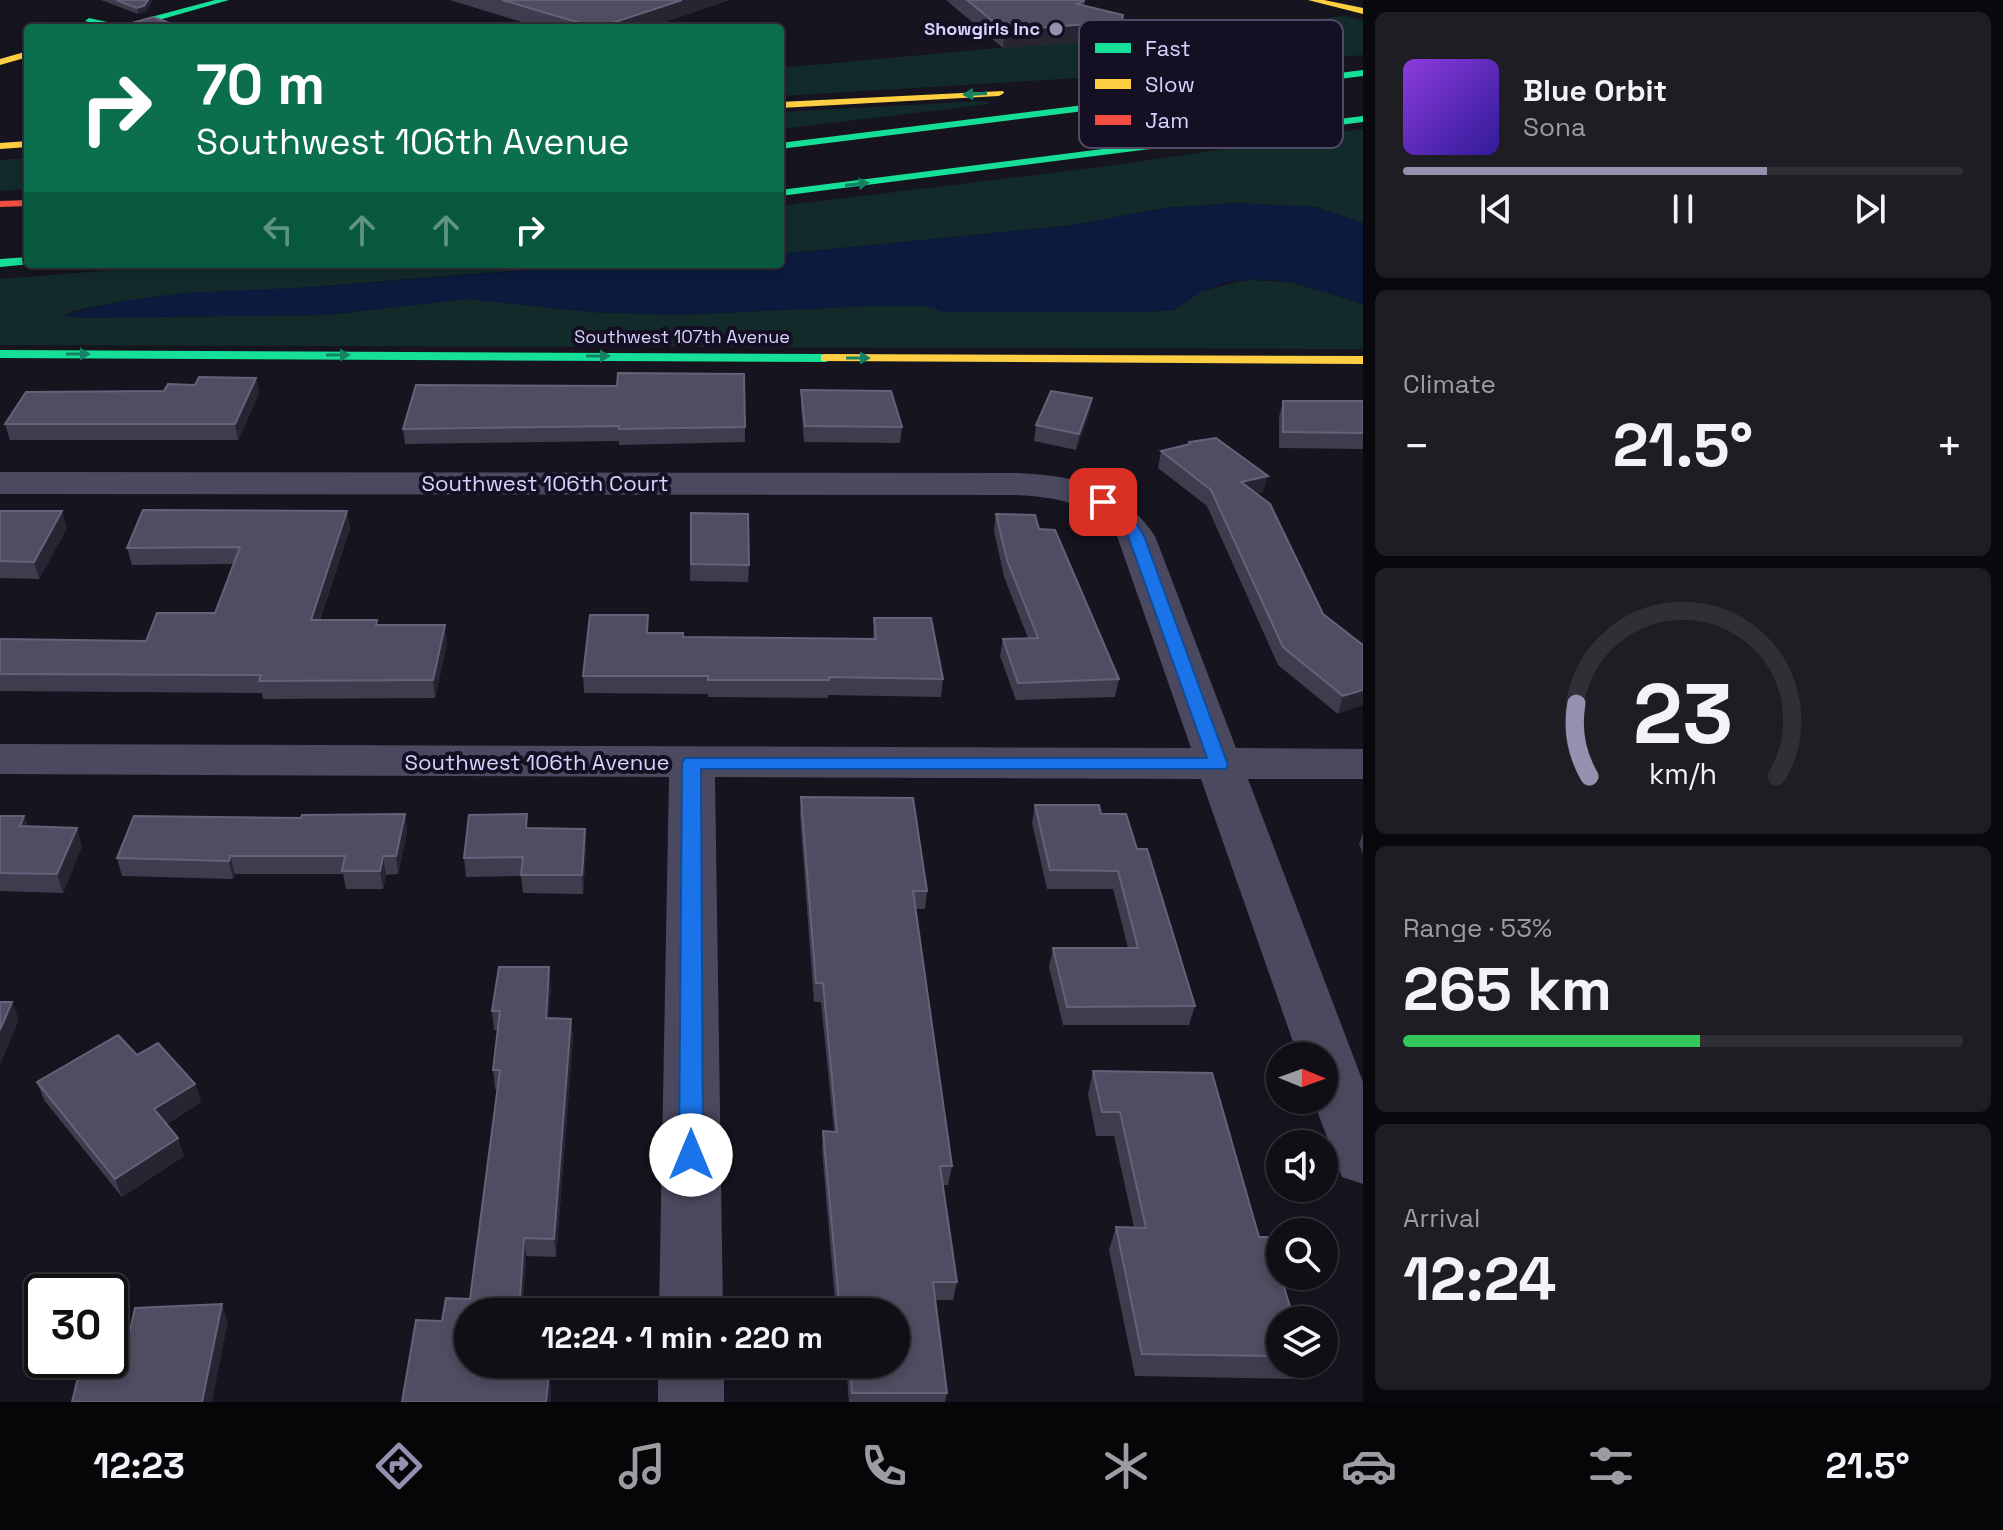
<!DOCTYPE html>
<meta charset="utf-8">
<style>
:root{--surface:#100f16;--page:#1e1d23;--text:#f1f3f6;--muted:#9c9ca1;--line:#302f35;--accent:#9590b0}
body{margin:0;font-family:"Space Grotesk",sans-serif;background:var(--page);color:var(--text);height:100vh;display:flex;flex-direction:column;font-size:30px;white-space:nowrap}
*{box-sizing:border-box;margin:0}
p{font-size:26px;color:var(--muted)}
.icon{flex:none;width:44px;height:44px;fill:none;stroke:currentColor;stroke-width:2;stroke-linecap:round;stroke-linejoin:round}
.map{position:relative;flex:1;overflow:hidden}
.drawer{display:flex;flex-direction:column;gap:12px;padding:12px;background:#09080c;width:640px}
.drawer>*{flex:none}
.banner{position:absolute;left:24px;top:24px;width:760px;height:244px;border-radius:8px;box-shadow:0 4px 12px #0003,0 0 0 2px var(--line);background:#0b6e4f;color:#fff;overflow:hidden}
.needle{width:52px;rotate:91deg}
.buttons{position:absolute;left:1266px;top:1042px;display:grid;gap:16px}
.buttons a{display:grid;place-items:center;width:72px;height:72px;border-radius:50%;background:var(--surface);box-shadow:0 4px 12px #0003,0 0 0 2px var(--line);font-size:40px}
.speed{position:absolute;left:24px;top:1274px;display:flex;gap:16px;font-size:40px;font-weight:700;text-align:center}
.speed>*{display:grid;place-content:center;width:104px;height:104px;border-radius:50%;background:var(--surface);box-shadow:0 4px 12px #0003,0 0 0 2px var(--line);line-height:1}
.speed .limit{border:4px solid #111;border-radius:12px;background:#fff;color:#111}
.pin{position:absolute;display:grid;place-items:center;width:68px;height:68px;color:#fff;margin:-34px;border-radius:16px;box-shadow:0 4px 12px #0006}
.me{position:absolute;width:88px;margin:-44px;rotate:0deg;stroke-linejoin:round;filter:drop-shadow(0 0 6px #0008)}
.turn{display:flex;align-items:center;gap:28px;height:168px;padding:0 40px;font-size:36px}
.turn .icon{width:104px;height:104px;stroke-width:2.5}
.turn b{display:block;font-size:56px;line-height:68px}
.lanes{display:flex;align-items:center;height:76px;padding:0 40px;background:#0003;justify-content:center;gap:40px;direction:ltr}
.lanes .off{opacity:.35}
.big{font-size:60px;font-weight:700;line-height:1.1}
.drawer .tile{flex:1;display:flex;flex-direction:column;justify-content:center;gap:12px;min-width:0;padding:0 28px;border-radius:12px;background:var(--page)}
.drawer .dial{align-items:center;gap:0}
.dial svg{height:208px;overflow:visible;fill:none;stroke:var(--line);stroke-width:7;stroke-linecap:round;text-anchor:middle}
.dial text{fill:var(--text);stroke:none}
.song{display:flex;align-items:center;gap:24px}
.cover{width:96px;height:96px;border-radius:12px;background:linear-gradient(135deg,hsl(270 70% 55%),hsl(250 70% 35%))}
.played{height:8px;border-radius:4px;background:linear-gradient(90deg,var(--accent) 65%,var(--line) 65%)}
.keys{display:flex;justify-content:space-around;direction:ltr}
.heat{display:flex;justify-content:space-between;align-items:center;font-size:44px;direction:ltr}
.charge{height:12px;border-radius:6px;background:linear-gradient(90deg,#34c759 53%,var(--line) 0)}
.trip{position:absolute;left:454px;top:1298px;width:456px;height:80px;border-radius:40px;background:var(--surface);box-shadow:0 4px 12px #0003,0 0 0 2px var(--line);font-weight:700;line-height:80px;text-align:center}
.menu{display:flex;height:128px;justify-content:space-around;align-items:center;background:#060609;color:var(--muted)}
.menu .icon{width:56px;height:56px}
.menu .on{color:var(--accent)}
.menu b{font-size:36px;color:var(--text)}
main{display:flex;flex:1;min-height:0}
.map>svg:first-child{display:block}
</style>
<main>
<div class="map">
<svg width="1363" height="1402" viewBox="0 0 1363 1402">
<rect width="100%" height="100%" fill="#16141e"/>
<!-- green -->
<g fill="#132a2b">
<path d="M1346,16L1363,20V55L1128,75L1124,72L1111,73L1113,76L780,96V68Z"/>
<path d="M985,101L990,104L780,129V112Z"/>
<path d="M1363,129V223L1316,207L1238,203L1164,208L1073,225L780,254V206L1093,168Z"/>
<path d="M28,158V189L0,191V160Z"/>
<path d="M188,264H605C507,271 409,279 312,287C230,294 149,292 69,312L78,318L326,315L467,299L590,312L677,315L870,306H924L945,312H1148L1174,310L1202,291L1246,280L1291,282L1363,304V349L0,345V279Z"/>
</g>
<!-- water -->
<path fill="#0c1a3d" d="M1238,203L1316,207L1363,223V304L1291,282L1259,279L1228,282L1202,291L1174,310L1148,312H945L924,306H870L677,315L590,312L467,299L326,315L78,318L63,315L122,301L182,293L310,287L605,264H780V254L1073,225L1164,208Z"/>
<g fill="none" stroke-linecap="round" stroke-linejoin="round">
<!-- street -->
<g fill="#4b495f" fill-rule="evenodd">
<path d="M0,472L1016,473C1076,476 1119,484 1155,536L1236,748L1363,749V779H1248L1363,1082V1184L1342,1177L1313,1100H1324V1056H1298L1201,779L715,777L723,1312H659L669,777L0,774V744L1191,748L1117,536C1093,502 1054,497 1016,495L0,494Z"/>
<rect x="658" y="1364" width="66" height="38"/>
</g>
<!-- fast -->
<g fill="#16e098" fill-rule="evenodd">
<path d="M215,0H229L131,28H109L85,21L89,18L121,25Z"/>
<path d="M1363,70V76L780,149V143Z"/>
<path d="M1363,116V122L780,196V190Z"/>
<path d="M28,257V264H31L0,267V259Z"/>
<path d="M0,350L826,354L833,358L826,362L0,358Z"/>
</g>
<!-- slow -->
<g fill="#ffcf43" fill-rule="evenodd">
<path d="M1308,0H1324L1363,8V14Z"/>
<path d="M28,51V57L0,65V59Z"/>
<path d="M1003,91L1004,93L999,96L780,108V102Z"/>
<path d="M28,141V147L0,149V143Z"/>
<path d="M826,354L1363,356V364L821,361V355Z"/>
</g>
<!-- jam -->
<path fill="#f24e42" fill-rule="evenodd" d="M28,200V206L0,207V201Z"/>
</g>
<!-- wall -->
<g fill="#403c4e">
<path d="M101,0H153L145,12L138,14Z"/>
<path d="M450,0H729L647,28H541Z"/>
<path d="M946,0H1085L1084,6L1122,21L1120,38L1003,48Z"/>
<path d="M256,378L259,393L238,440H10L5,424L195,385Z"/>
<path d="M416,385L745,427V442L619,445V441L405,444L403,429Z"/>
<path d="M801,390L902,427L900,443L804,442L801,406Z"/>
<path d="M1092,398L1089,413L1076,450L1034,441L1036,425Z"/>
<path d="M1283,401H1363V449L1279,448V417Z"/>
<path d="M1189,442L1263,492L1256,494L1323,614L1363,645L1338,714L1278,665L1207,506L1158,468L1161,451L1189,444Z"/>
<path d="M0,511L67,528L39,579L0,578Z"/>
<path d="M691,513L749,565L748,582L690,581Z"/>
<path d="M996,514L1039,529L1119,679L1115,697L1016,700L1000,656L1003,639L1028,638L1004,577L994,531Z"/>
<path d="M350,528L320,620L378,625L447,643L435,698L263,699L262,693L0,691V639L146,641L215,613L234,564L132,565L127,548Z"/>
<path d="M874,618L943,679L941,697L828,695V698L708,697V694L584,693L583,676L648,633L683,637L873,639Z"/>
<path d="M801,797L927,891L925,909H916L952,1166L948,1185H943L957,1282L953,1300H935L947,1393L945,1402H849L846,1364H896V1312H836L822,1150L823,1131H834L821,1002H814L800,815Z"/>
<path d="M1035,805L1101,814L1137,849L1195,1006L1189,1025H1063L1049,967L1053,948H1128L1113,889H1047L1032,823Z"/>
<path d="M405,814L407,832L398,874L386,875L383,889H346L343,874H235L233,879L122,876L117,858L301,818Z"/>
<path d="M0,816H24L28,827L82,846L63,893L0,891Z"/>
<path d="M528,828L585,829L586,847L583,894L523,893L521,876L466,877L464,858Z"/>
<path d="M1363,833V854L1359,844Z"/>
<path d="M551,985L548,1018L571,1019L573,1038L556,1257L526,1256L518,1374L549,1373L551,1391L550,1402H402L442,1321L470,1299L497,1089H495L493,1070L498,1030H494L492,1011Z"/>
<path d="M137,1055L195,1084L201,1102L167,1124L184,1156L122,1197L44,1100L37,1082Z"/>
<path d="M1093,1071L1280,1320V1364H1301L1294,1379L1135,1376L1109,1250L1116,1227H1134L1114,1136H1096L1088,1094Z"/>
</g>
<!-- shaded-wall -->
<g fill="#282533">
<path d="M148,0H153L145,12L138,14L137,8Z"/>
<path d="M682,0H729L647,28H597Z"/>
<path d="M1122,21L1120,38L1003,48L1005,31Z"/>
<path d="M256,378L259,393L238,440L235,424Z"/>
<path d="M1092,398L1089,413L1076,450L1079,434Z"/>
<path d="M1268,476L1263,492L1237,499L1241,482Z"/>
<path d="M62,511L67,528L39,579L34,562Z"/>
<path d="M347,511L350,528L314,637L311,620Z"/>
<path d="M445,625L447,643L435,698L433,680Z"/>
<path d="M1363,690V705L1338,714L1343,696Z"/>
<path d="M405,814L407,832L398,874L396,856Z"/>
<path d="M24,816L31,834L20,826Z"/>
<path d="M77,828L82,846L63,893L57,874Z"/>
<path d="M585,829L586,847L583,894L582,875Z"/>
<path d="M230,856L235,874L233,879L229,861Z"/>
<path d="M383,856L386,875L383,889L380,871Z"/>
<path d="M549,967L551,985L547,1037L546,1018Z"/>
<path d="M12,1002L19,1020L0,1065V1030Z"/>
<path d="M571,1019L573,1038L556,1257L554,1239Z"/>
<path d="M195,1084L201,1102L160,1128L154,1109Z"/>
<path d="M178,1138L184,1156L122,1197L115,1179Z"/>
<path d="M524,1238L526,1256L522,1312H519Z"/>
<path d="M222,1304L228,1322L212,1402H202Z"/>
<path d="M515,1364H519L517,1392L514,1374Z"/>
<path d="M549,1373L551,1391L550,1402H546Z"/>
</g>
<!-- building -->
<g fill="#504c61" stroke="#66617a" stroke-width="2">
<path d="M116,0H148L144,6L137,8Z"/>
<path d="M502,0H682L597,28Z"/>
<path d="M967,0H1085L1077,4L1123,15L1122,21L1005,31Z"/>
<path d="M153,17L183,28H116Z"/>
<path d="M618,373L744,374L745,427L619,429V426L403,429L416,385L617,386Z"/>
<path d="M199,377L256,378L235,424H5L26,392L164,391L168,384L195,385Z"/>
<path d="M801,390L891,391L902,427L805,426Z"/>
<path d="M1051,391L1092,398L1079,434L1036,425Z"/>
<path d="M1283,401H1363V433L1283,432Z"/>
<path d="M1216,438L1268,476L1241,482L1270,504L1323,614L1363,645V690L1343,696L1283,647L1211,490L1161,451L1190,444L1189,442Z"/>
<path d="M143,510L347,511L311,620H377L376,625H445L433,680L259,681L261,675L0,674V639L146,641L157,613H215L240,547L127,548Z"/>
<path d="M0,511H62L34,562L0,561Z"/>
<path d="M691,513L748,514L749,565L691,564Z"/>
<path d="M996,514L1035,515L1039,529L1055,530L1119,679L1018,683L1003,639L1038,638L1007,560Z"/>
<path d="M590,615H648L647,633H683V637L876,639L874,618H931L943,679L829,677V680H708V676H583Z"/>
<path d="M801,797L913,798L927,891H913L952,1166H940L957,1282H933L947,1393H852L850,1364H896V1312H840L823,1131L837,1132L823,983H816Z"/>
<path d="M1035,805H1099L1101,814H1126L1137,849H1147L1195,1006L1067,1007L1053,948H1138L1118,871L1050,870Z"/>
<path d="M405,814L396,856H383L380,871H342L345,856H230L229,861L117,858L134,816L301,818L302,815Z"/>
<path d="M527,814L526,828L585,829L582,875H521L523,857L464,858L469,815Z"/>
<path d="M0,816H24L20,826L77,828L57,874L0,873Z"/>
<path d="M499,967H549L546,1018L571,1019L554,1239L524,1238L519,1312H468V1364H515L514,1374L549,1373L546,1402H402L416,1320L442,1321L446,1298L470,1299L500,1070H493L500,1011H492Z"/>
<path d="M0,1002H12L0,1030Z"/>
<path d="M118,1035L137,1055L158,1043L195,1084L154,1109L178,1138L115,1179L37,1082Z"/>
<path d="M1093,1071L1212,1073L1259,1237H1269L1294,1320H1280V1356L1142,1354L1116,1227L1146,1228L1120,1112H1102Z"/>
<path d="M222,1304L202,1402H72L79,1373L121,1371L135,1308Z"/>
</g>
<!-- one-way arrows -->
<defs><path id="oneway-solid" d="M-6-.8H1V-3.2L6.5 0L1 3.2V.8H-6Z" transform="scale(2)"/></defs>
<g fill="#158263">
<use href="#oneway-solid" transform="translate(975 94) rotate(177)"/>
<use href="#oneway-solid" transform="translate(857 184) rotate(-7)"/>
<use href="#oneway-solid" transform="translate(78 354)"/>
<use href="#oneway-solid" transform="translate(338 355)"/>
<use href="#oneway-solid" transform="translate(598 356)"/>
<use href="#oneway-solid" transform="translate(858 358)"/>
</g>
<!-- route -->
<path fill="#1a73e8" stroke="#114b97" stroke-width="2" d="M1103,497L1135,521L1144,536L1228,765L1226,769H701L703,1155L700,1162L691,1165L683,1162L679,1155L682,763L685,758H1207L1128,536L1123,527L1095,502Z"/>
<!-- markers -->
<circle fill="#9590b0" stroke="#140f23" stroke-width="3" cx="1056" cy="29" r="8"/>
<g text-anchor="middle" stroke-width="8" stroke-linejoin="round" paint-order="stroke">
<!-- far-poi labels -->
<g font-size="18" font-weight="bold" fill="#dad2fe" stroke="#140f23" text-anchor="end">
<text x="1040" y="35">Showgirls Inc</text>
</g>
<!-- far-street labels -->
<g font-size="18" fill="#dad2fe" stroke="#140f23">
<text x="682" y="343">Southwest 107th Avenue</text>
</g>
<!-- street labels -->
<g font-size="22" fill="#dad2fe" stroke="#140f23">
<text x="545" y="491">Southwest 106th Court</text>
<text x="537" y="770">Southwest 106th Avenue</text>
</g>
</g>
<!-- legend -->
<rect x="1079" y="20" width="264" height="128" rx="12" fill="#140f23" stroke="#4f4a65" stroke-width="2"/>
<rect x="1095" y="43" width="36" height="10" fill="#16e098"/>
<rect x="1095" y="79" width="36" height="10" fill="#ffcf43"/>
<rect x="1095" y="115" width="36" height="10" fill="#f24e42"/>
<g font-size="22" fill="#dad2fe">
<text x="1145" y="56">Fast</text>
<text x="1145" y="92">Slow</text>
<text x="1145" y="128">Jam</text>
</g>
</svg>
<div class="buttons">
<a><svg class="needle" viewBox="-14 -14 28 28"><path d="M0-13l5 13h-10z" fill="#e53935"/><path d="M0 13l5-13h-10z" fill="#9c9ca1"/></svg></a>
<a><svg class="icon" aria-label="sound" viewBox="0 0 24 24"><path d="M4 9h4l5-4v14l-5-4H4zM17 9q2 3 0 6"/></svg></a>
<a><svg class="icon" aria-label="search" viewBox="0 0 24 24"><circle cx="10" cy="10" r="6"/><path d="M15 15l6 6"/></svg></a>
<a><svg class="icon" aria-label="layers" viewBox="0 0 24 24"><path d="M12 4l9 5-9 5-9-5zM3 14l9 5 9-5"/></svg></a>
</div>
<div class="speed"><div class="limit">30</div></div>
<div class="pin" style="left:1103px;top:502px;background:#d93025"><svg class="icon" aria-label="arrive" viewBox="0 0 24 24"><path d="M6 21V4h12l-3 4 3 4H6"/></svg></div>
<svg class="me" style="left:691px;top:1155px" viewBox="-20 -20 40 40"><circle r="19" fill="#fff"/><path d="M0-13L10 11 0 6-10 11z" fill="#1a73e8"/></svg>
<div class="trip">12:24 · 1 min · 220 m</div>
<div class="banner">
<div class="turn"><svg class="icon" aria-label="right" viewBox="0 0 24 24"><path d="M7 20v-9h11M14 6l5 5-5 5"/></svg><div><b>70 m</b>Southwest 106th Avenue</div></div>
<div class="lanes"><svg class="icon off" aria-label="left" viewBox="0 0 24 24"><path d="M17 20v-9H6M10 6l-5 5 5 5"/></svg><svg class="icon off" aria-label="ahead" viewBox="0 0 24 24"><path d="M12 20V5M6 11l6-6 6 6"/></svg><svg class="icon off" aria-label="ahead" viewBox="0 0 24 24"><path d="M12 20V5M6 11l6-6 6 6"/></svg><svg class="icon" aria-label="right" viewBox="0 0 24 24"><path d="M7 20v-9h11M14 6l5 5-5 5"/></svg></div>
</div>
</div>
<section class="drawer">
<div class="tile">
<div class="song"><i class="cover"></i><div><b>Blue Orbit</b><p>Sona</p></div></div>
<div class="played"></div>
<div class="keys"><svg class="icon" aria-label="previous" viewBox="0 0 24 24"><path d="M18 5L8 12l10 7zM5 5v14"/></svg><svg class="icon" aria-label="pause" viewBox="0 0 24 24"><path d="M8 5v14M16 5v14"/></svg><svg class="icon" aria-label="next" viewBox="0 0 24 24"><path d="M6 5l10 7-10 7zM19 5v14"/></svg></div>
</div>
<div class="tile"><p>Climate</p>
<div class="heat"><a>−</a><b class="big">21.5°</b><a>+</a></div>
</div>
<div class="tile dial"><svg viewBox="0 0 100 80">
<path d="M14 69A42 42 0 1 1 86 69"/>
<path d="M14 69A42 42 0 0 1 9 41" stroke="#9590b0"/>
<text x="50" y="56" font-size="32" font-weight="700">23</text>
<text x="50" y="72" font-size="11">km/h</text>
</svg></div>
<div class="tile"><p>Range · 53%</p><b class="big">265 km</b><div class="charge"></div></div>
<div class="tile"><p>Arrival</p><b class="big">12:24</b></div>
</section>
</main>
<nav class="menu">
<b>12:23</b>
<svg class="icon on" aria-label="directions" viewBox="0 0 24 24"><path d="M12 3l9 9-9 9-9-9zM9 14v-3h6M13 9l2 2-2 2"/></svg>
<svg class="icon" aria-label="music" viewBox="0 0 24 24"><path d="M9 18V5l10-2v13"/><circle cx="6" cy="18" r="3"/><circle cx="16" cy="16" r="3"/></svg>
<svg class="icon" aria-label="phone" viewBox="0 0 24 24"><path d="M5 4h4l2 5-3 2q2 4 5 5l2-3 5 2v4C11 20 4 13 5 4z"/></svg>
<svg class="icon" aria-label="climate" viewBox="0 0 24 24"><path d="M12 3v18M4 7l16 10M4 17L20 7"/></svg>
<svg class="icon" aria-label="car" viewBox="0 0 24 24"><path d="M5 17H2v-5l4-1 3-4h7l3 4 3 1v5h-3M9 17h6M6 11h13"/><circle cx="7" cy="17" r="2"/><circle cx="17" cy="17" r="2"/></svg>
<svg class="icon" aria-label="filters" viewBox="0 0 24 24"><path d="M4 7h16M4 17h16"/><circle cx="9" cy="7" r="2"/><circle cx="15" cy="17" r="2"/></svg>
<b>21.5°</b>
</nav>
